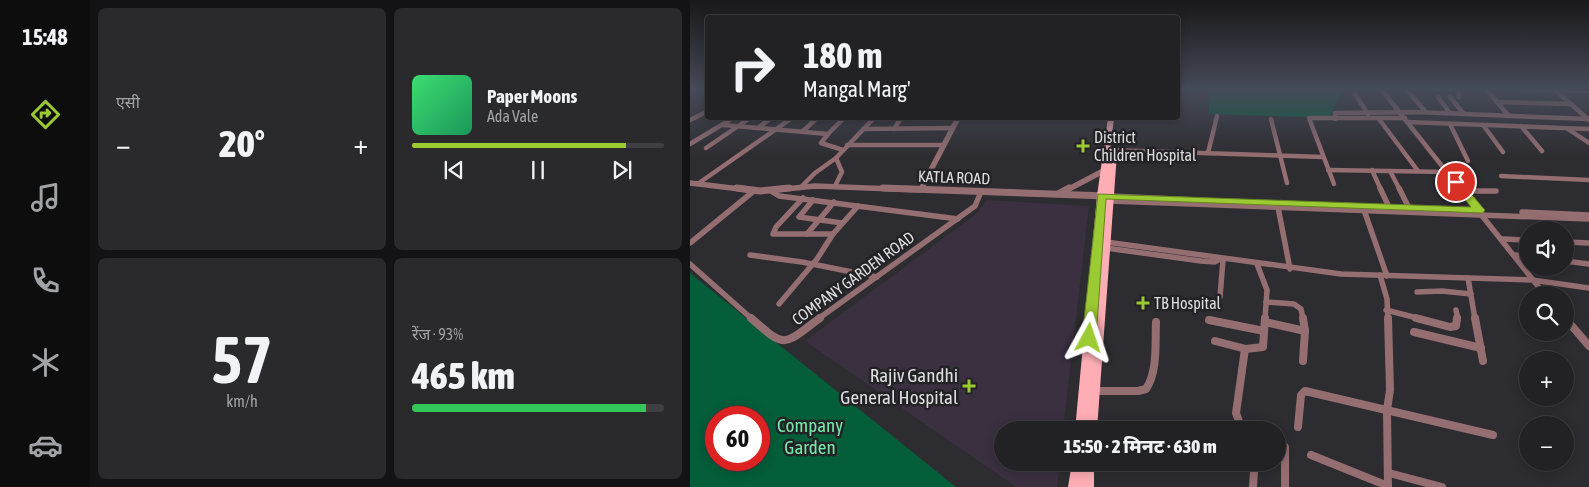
<!DOCTYPE html>
<html lang="hi">
<meta charset="utf-8">
<style>
:root{--surface:#222124;--page:#2a292c;--text:#f1f3f6;--muted:#a2a3a6;--line:#3f3e41;--accent:#9cca32}
body{margin:0;font-family:"Asap Condensed","Noto Sans Devanagari",sans-serif;background:var(--page);color:var(--text);height:100vh;display:flex;flex-direction:column;font-size:19px;white-space:nowrap}
*{box-sizing:border-box;margin:0}
p{font-size:16px;color:var(--muted)}
.icon{flex:none;width:28px;height:28px;fill:none;stroke:currentColor;stroke-width:2;stroke-linecap:round;stroke-linejoin:round}
.map{position:relative;flex:1;overflow:hidden}
.side{display:flex;flex-direction:column;gap:8px;padding:8px;background:#131214;width:600px}
.side>*{flex:none}
.guide{position:absolute;left:15px;top:15px;width:475px;height:105px;border-radius:5px;box-shadow:0 2px 12px #0003,0 0 0 1px var(--line);background:#222124;color:var(--text);overflow:hidden}
.fabs{position:absolute;left:829px;top:221px;display:grid;gap:10px}
.fabs a{display:grid;place-items:center;width:55px;height:55px;border-radius:50%;background:var(--surface);box-shadow:0 2px 12px #0003,0 0 0 1px var(--line);font-size:25px}
.speed{position:absolute;left:15px;top:406px;display:flex;gap:10px;font-size:25px;font-weight:700;text-align:center}
.speed>*{display:grid;place-content:center;width:65px;height:65px;border-radius:50%;background:var(--surface);box-shadow:0 2px 12px #0003,0 0 0 1px var(--line);line-height:1}
.speed .limit{border:8px solid #d22;background:#fff;color:#111}
.pin{position:absolute;display:grid;place-items:center;width:42px;height:42px;color:#fff;margin:-21px;border:2px solid #fff;border-radius:50%;box-shadow:0 1px 5px #0007}
.me{position:absolute;width:55px;margin:-28px;rotate:5deg;stroke-linejoin:round;filter:drop-shadow(0 0 4px #0008)}
.turn{display:flex;align-items:center;gap:18px;height:105px;padding:0 15px;font-size:22px}
.turn .icon{width:65px;height:65px;stroke-width:2.5}
.turn b{display:block;font-size:35px;line-height:42px}
.big{font-size:38px;font-weight:800;line-height:1.1}
.side .widget{flex:1;display:flex;flex-direction:column;justify-content:center;gap:8px;min-width:0;padding:0 18px;border-radius:8px;background:var(--page)}
.side .dial{align-items:center;gap:0}
.dial b{font-size:65px;line-height:1}
.song{display:flex;align-items:center;gap:15px}
.cover{width:60px;height:60px;border-radius:8px;background:linear-gradient(135deg,hsl(140 70% 55%),hsl(150 70% 35%))}
.played{height:5px;border-radius:2px;background:linear-gradient(90deg,var(--accent) 85%,var(--line) 85%)}
.keys{display:flex;justify-content:space-around;direction:ltr}
.heat{display:flex;justify-content:space-between;align-items:center;font-size:28px;direction:ltr}
.charge{height:8px;border-radius:4px;background:linear-gradient(90deg,#34c759 93%,var(--line) 0)}
.side .tiles{flex:1;display:grid;gap:8px;grid-template-columns:repeat(2,1fr)}
.trip{position:absolute;left:304px;top:421px;width:292px;height:50px;border-radius:25px;background:var(--surface);box-shadow:0 2px 12px #0003,0 0 0 1px var(--line);font-weight:800;line-height:50px;text-align:center}
main{display:flex;flex:1;min-height:0}
.dock{display:flex;flex-direction:column;width:90px;justify-content:space-around;align-items:center;background:#0e0d0e;color:var(--muted)}
.dock .icon{width:35px;height:35px}
.dock .selected{color:var(--accent)}
.dock b{font-size:22px;color:var(--text)}
.map>svg:first-child{display:block}
</style>
<main>
<nav class="dock">
<b>15:48</b>
<svg class="icon selected" aria-label="directions" viewBox="0 0 24 24"><path d="M12 3l9 9-9 9-9-9zM9 14v-3h6M13 9l2 2-2 2"/></svg>
<svg class="icon" aria-label="music" viewBox="0 0 24 24"><path d="M9 18V5l10-2v13"/><circle cx="6" cy="18" r="3"/><circle cx="16" cy="16" r="3"/></svg>
<svg class="icon" aria-label="phone" viewBox="0 0 24 24"><path d="M5 4h4l2 5-3 2q2 4 5 5l2-3 5 2v4C11 20 4 13 5 4z"/></svg>
<svg class="icon" aria-label="climate" viewBox="0 0 24 24"><path d="M12 3v18M4 7l16 10M4 17L20 7"/></svg>
<svg class="icon" aria-label="car" viewBox="0 0 24 24"><path d="M5 17H2v-5l4-1 3-4h7l3 4 3 1v5h-3M9 17h6M6 11h13"/><circle cx="7" cy="17" r="2"/><circle cx="17" cy="17" r="2"/></svg>
</nav>
<section class="side">
<div class="tiles">
<div class="widget"><p>एसी</p>
<div class="heat"><a>−</a><b class="big">20°</b><a>+</a></div>
</div>
<div class="widget">
<div class="song"><i class="cover"></i><div><b>Paper Moons</b><p>Ada Vale</p></div></div>
<div class="played"></div>
<div class="keys"><svg class="icon" aria-label="previous" viewBox="0 0 24 24"><path d="M18 5L8 12l10 7zM5 5v14"/></svg><svg class="icon" aria-label="pause" viewBox="0 0 24 24"><path d="M8 5v14M16 5v14"/></svg><svg class="icon" aria-label="next" viewBox="0 0 24 24"><path d="M6 5l10 7-10 7zM19 5v14"/></svg></div>
</div>
<div class="widget dial"><b>57</b><p>km/h</p></div>
<div class="widget"><p>रेंज · 93%</p><b class="big">465 km</b><div class="charge"></div></div>
</div>
</section>
<div class="map">
<svg width="899" height="487" viewBox="0 0 899 487">
<rect width="100%" height="100%" fill="#2d2c30"/>
<!-- medical -->
<path fill="#3a3040" d="M297,200L399,206L373,430H312V462L370,463L367,487H326L115,341L286,214Z"/>
<!-- green -->
<g fill="#035e39" fill-rule="evenodd">
<path d="M518,89H653L639,118L519,114Z"/>
<path d="M0,273L266,487H0ZM26,418H69V460H26Z"/>
</g>
<g fill="none" stroke-linecap="round" stroke-linejoin="round">
<!-- minor-far2 -->
<g stroke="#956e71" stroke-width="4.5">
<path d="M691,89L771,190"/>
<path d="M716,89L736,112"/>
<path d="M767,89L769,97"/>
<path d="M796,89L819,116"/>
<path d="M830,89L898,91"/>
<path d="M865,90L899,120"/>
<path d="M665,94L678,114"/>
<path d="M748,97L760,113"/>
<path d="M760,97L774,114"/>
<path d="M809,102L881,104"/>
<path d="M581,119L597,183"/>
<path d="M645,119V113L727,112L898,119"/>
<path d="M689,119L728,171"/>
<path d="M0,120L18,111"/>
<path d="M717,122L899,129"/>
<path d="M760,124L778,161"/>
<path d="M33,125L138,134L131,143L153,150"/>
<path d="M793,125L813,152"/>
<path d="M831,126L852,151"/>
<path d="M68,128L81,118"/>
<path d="M173,129L262,128"/>
<path d="M204,129L211,118"/>
<path d="M878,129L899,143"/>
<path d="M113,131L127,118"/>
<path d="M138,134L154,118"/>
<path d="M0,144L43,118"/>
<path d="M157,145H253"/>
<path d="M16,148L60,118"/>
<path d="M418,150L633,157"/>
<path d="M518,153L527,116"/>
<path d="M638,170L758,172"/>
<path d="M682,170L691,190"/>
<path d="M700,171L710,190"/>
<path d="M811,176L899,180"/>
<path d="M9,183L102,118"/>
<path d="M644,184L619,118H715"/>
<path d="M145,186L152,172L146,158L184,118"/>
<path d="M110,188L125,173L146,158"/>
</g>
<!-- minor-far1 -->
<g stroke="#956e71" stroke-width="5.5">
<path d="M690,188L699,207"/>
<path d="M709,188L719,208"/>
<path d="M770,188L855,295"/>
<path d="M81,191L89,196L268,219"/>
<path d="M774,191H806"/>
<path d="M420,196L508,200"/>
<path d="M113,198L86,227L83,234H143"/>
<path d="M123,200L109,217L152,223"/>
<path d="M420,201L899,219"/>
<path d="M588,207L600,269"/>
<path d="M674,210L697,276"/>
<path d="M832,212L899,215"/>
<path d="M117,234L144,202"/>
<path d="M812,239L838,240"/>
<path d="M416,242L651,274L842,280L899,288"/>
<path d="M875,242L899,243"/>
<path d="M0,243L65,190"/>
<path d="M416,248L511,261L525,262L530,259"/>
<path d="M60,255L112,262L187,277"/>
<path d="M824,255L838,256"/>
<path d="M875,261L899,264"/>
<path d="M0,264L62,319"/>
<path d="M567,264L577,290L575,319"/>
<path d="M690,275L697,299L698,319"/>
<path d="M778,278L785,319"/>
<path d="M727,292L752,291L781,294"/>
<path d="M530,297L533,260"/>
<path d="M576,302L604,304L611,309L613,319"/>
<path d="M89,304L127,259L143,234L168,206"/>
<path d="M696,310L731,319"/>
<path d="M766,310L768,319"/>
<path d="M128,319L285,206L291,192"/>
</g>
<!-- minor -->
<g stroke="#956e71" stroke-width="8">
<path d="M61,318C97,350 93,345 130,318"/>
<path d="M613,318L615,331L613,361"/>
<path d="M698,318L700,390L697,410L698,487"/>
<path d="M726,318L760,327L766,326L767,318"/>
<path d="M785,318L793,361"/>
<path d="M875,318L899,346"/>
<path d="M519,320L574,331"/>
<path d="M575,322L615,331"/>
<path d="M724,332L791,348"/>
<path d="M525,341L556,349L573,347L575,318"/>
<path d="M404,391H448L456,389C468,371 465,343 466,322"/>
<path d="M608,427L611,395L615,391L803,435"/>
<path d="M552,430L546,413L555,349"/>
<path d="M588,441L595,447V487"/>
<path d="M621,455L698,486"/>
<path d="M699,473L752,487"/>
<path d="M563,487L564,471"/>
</g>
<!-- tertiary-far1 -->
<g stroke="#956e71" stroke-width="5.5">
<path d="M0,183L58,190"/>
<path d="M231,189L268,118"/>
<path d="M85,190L125,186L230,190"/>
<path d="M377,190L415,170"/>
</g>
<!-- tertiary -->
<g stroke="#956e71" stroke-width="7">
<path d="M47,188L70,191L99,188"/>
<path d="M193,188L416,196"/>
<path d="M368,194L379,188"/>
</g>
<!-- primary -->
<g fill="#feadb5" fill-rule="evenodd">
<path d="M418,118H424L420,152L423,151L427,153L407,430H385L407,196Z"/>
<path d="M382,462H404V487H378Z"/>
</g>
</g>
<!-- sky -->
<linearGradient id="sky" x2="0" y2="1"><stop stop-color="#19181a"/><stop offset="0.57" stop-color="#464b59"/><stop offset="1" stop-color="#464b59" stop-opacity="0"/></linearGradient>
<rect width="899" height="157" fill="url(#sky)"/>
<!-- route -->
<path fill="#9cca32" stroke="#658320" d="M766,178L769,179L793,208L795,210L793,213L416,199L406,338L404,342L399,343L394,342L392,338L408,194L781,207L761,182Z"/>
<!-- markers -->
<g fill="#9cca32" stroke="#232327" stroke-width="2">
<path d="M390.5 138.5h5v5h5v5h-5v5h-5v-5h-5v-5h5z"/>
<path d="M450.5 295.5h5v5h5v5h-5v5h-5v-5h-5v-5h5z"/>
<path d="M276.5 378.5h5v5h5v5h-5v5h-5v-5h-5v-5h5z"/>
</g>
<g text-anchor="middle" stroke-width="5" stroke-linejoin="round" paint-order="stroke">
<!-- poi labels -->
<g font-size="16" fill="#dedde0" stroke="#232327" text-anchor="start">
<text x="404" y="143">District<tspan x="404" dy="18">Children Hospital</tspan></text>
<text x="464" y="309">TB Hospital</text>
</g>
<!-- street labels -->
<g font-size="16" fill="#dedde0" stroke="#232327">
<text transform="translate(264 177) rotate(2)" y="6">KATLA ROAD</text>
<text transform="translate(163 278) rotate(-36)" y="6">COMPANY GARDEN ROAD</text>
</g>
<!-- near-poi labels -->
<g font-size="19" fill="#dedde0" stroke="#232327" text-anchor="end">
<text x="268" y="382">Rajiv Gandhi<tspan x="268" dy="22">General Hospital</tspan></text>
</g>
<!-- near-park labels -->
<g font-size="19" fill="#74ebab" stroke="#232327">
<text x="120" y="432">Company<tspan x="120" dy="22">Garden</tspan></text>
</g>
</g>
</svg>
<div class="fabs">
<a><svg class="icon" aria-label="sound" viewBox="0 0 24 24"><path d="M4 9h4l5-4v14l-5-4H4zM17 9q2 3 0 6"/></svg></a>
<a><svg class="icon" aria-label="search" viewBox="0 0 24 24"><circle cx="10" cy="10" r="6"/><path d="M15 15l6 6"/></svg></a>
<a>+</a>
<a>−</a>
</div>
<div class="speed"><div class="limit">60</div></div>
<div class="pin" style="left:766px;top:182px;background:#d93025"><svg class="icon" aria-label="arrive" viewBox="0 0 24 24"><path d="M6 21V4h12l-3 4 3 4H6"/></svg></div>
<svg class="me" style="left:399px;top:338px" viewBox="-20 -20 40 40"><path d="M0-17L14 15 0 8-14 15z" fill="#9cca32" stroke="#fff" stroke-width="4"/></svg>
<div class="trip">15:50 · 2 मिनट · 630 m</div>
<div class="guide">
<div class="turn"><svg class="icon" aria-label="right" viewBox="0 0 24 24"><path d="M7 20v-9h11M14 6l5 5-5 5"/></svg><div><b>180 m</b>Mangal Marg'</div></div>
</div>
</div>
</main>
